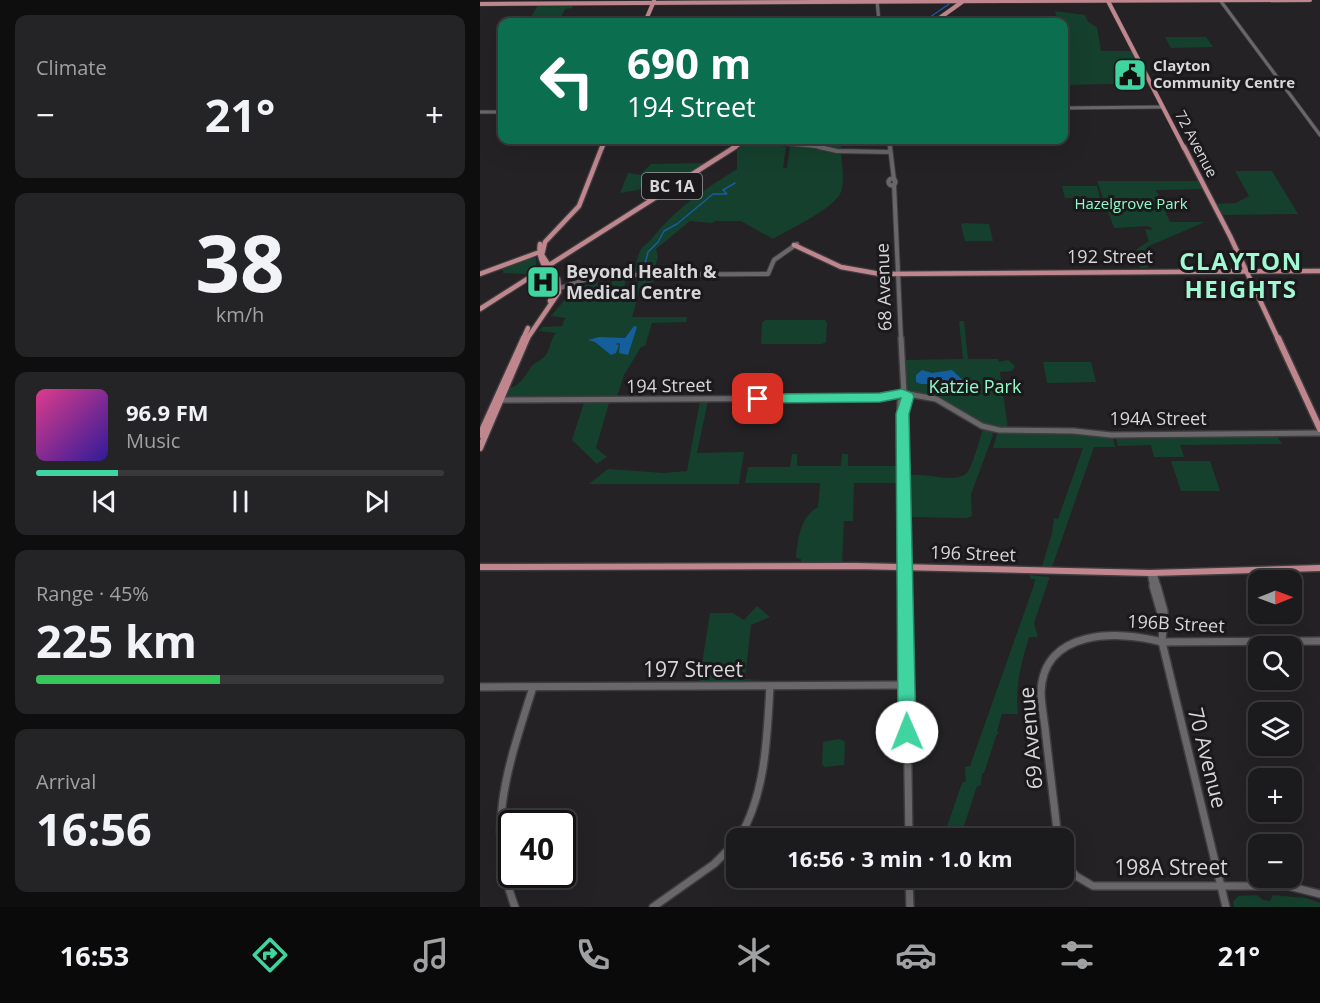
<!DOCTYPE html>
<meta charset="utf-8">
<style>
:root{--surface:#1b1a1c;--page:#242325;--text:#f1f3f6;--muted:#a0a1a3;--line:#39383b;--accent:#40d4a1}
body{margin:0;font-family:"Open Sans",sans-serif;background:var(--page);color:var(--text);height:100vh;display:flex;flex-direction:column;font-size:22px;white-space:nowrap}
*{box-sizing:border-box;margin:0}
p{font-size:20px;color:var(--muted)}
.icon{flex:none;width:33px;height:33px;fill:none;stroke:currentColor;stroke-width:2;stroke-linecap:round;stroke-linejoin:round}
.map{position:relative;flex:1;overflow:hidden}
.drawer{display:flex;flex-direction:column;gap:15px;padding:15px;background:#0f0e0f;width:480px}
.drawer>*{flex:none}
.top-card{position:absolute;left:18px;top:18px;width:570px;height:126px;border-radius:12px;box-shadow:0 6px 24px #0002,0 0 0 2px var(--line);background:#0b6e4f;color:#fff;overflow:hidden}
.needle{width:39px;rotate:89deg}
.fabs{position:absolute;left:768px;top:570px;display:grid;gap:12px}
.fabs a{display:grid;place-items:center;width:54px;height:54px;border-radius:12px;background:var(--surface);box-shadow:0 6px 24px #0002,0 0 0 2px var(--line);font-size:30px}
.speed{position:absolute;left:18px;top:810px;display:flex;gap:12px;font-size:30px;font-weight:700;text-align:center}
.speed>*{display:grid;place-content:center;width:78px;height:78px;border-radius:50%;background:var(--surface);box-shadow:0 6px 24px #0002,0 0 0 2px var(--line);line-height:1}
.speed .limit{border:3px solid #111;border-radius:9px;background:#fff;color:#111}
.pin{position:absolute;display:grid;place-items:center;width:51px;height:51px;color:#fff;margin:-26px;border-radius:12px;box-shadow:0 3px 9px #0006}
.me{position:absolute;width:66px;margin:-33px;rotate:359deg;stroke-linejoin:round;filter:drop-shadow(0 0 4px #0008)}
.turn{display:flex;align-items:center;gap:21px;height:126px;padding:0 30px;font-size:27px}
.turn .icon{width:78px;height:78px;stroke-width:2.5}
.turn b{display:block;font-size:42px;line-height:51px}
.big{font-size:45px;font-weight:700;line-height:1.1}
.drawer .card{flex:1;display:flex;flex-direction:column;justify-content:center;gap:9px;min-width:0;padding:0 21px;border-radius:12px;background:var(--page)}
.drawer .dial{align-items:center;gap:0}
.dial b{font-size:78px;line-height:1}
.song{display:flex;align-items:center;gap:18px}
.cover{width:72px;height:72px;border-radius:9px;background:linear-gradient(135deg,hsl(330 70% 55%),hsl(250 70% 35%))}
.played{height:6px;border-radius:3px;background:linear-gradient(90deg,var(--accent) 20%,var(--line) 20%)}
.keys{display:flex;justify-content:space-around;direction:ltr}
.heat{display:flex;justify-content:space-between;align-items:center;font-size:33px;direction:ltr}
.charge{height:9px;border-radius:4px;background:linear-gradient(90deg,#34c759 45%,var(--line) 0)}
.trip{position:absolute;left:246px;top:828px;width:348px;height:60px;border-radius:12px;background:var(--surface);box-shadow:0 6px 24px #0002,0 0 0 2px var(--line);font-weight:700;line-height:60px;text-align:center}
.menu{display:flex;height:96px;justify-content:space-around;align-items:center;background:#0b0a0b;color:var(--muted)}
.menu .icon{width:42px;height:42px}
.menu .on{color:var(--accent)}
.menu b{font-size:27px;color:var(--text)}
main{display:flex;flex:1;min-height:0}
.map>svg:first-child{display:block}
</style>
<main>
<section class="drawer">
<div class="card"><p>Climate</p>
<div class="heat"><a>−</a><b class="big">21°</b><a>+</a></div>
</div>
<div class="card dial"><b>38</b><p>km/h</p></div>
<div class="card">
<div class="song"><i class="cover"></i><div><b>96.9 FM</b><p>Music</p></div></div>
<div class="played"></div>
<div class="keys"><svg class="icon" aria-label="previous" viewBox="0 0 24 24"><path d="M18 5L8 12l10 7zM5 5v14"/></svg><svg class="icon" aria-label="pause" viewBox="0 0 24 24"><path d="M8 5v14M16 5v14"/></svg><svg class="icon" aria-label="next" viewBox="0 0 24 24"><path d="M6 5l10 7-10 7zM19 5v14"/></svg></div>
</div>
<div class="card"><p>Range · 45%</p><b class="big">225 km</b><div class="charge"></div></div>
<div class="card"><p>Arrival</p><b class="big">16:56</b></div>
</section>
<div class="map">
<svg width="840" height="907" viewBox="0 0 840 907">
<rect width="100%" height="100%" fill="#242225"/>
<!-- green -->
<g fill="#15402e">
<path d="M58,5L93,6L92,8L85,9L79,21L102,20L109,17L106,22H48Z"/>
<path d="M575,11L605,15L608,22L617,27L621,51H652L669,83L584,85V22H578Z"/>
<path d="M685,37H726L733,47L691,48Z"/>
<path d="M270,140L306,147L303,168H307L310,146H323L361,152C362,163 365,185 360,194C351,210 310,229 293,239L261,221H235L232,223L210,221L176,249L178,257L173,274L154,273C156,266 157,257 160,251C163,245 170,242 173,237C198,207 225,189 257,169V149Z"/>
<path d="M281,140H361V149Z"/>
<path d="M226,163L187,188L172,182L158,190L140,193L148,173L160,175L171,164Z"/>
<path d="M755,171H792L818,214L742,215L735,204L756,203L769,196Z"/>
<path d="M617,181H719L723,189L676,190L690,222H725L669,246L665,251L668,268H660L657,249L669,241L665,229L671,230L672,228L667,226L634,228Z"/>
<path d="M582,186H617L620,198H585Z"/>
<path d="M484,223L509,224L513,241H485L481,225Z"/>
<path d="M48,256H55C58,263 56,269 50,274L23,273V269Z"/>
<path d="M161,276H179L173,280L174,282L161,286L152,317H207L206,322L172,323L165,346L161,347L144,375L137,397H25L27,388C39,388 45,376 51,367C55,362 62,360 66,355C71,347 70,340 76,333L59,331L62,327L82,326L85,318L71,316L94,289L118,281L120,289L134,288V285H131L132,279L146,280L143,290L155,292Z"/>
<path d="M285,320H345L347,323L346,342L342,344H281L282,323Z"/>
<path d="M479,321H484L488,359H518L519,362L528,360L535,366L532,371L520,372L528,429L500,423L463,399L427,393L424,386L425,360L483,359Z"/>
<path d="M563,362H611L616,382L567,383Z"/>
<path d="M220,401H228L217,453L264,452L259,484H109L128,469L184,473L207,471Z"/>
<path d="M104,403H129L116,448L127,457L117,464L92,440Z"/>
<path d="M503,429L511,431L513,435L491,494L492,516L487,518L428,517L426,476C443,470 479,487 489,470C495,457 499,442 503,429Z"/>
<path d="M520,432H594L633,439L635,447H614L571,570H561L572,533L574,518L578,519L603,448H513L517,435Z"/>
<path d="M797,436L802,444L700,445L704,457H674L671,445L638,446L636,439Z"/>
<path d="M312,454H317V466H361L362,454H368V466H419V483H374L373,521H364L362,564H321V559L316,558C318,539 320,517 338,507L340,483H265L268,467H310Z"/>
<path d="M691,461H730L740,491H701Z"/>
<path d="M549,575L569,577V579L554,623L558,637H549C541,664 535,686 538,714H522L517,731L519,732L516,736L504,773H502L501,785L497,786L480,838H463L482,783L486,781L485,767L490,766L554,585L555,579H551Z"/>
<path d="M277,606L290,617L271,625L265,679L284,680L219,683L230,613H253L264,620Z"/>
<path d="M359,739L365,742L364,765L344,767L342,764L343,742Z"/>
<path d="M777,895L783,900L790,901L793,895L826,898L840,903V907H754L753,902L758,896Z"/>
</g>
<!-- water -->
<g fill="#145e9e">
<path d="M154,326L157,327L148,355L139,353L140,344L139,343L135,344L139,345L136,353L131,355L115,342L108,340L119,337L145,338Z"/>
<path d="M442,370L452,373L472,370L487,384L478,391C471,388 466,384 458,383C449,383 444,386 436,382V375Z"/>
</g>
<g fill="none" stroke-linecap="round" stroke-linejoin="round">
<!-- stream -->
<g stroke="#145e9e" stroke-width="1.5">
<path d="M443,22L469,4"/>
<path d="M163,273L168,252L178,242L184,231L197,224L233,194H247L243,190L255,183"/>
</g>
<!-- minor-far3 casing -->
<g stroke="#3e3c3e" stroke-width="4.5">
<g id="minor-far3">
<path d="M397,0L399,22"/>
<path d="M740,0L840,135"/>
<path d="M584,108L683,107"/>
<path d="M0,112H22"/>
<path d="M276,140C299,146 322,143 345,148"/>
<path d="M409,140L410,148"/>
</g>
</g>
<!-- minor-far2 casing -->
<g stroke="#3e3c3e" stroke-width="6">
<g id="minor-far2">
<path d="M339,147L357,151L410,152"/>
<path d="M410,147L414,180"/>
<circle cx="412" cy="182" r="3.5"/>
<path d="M414,184L421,339"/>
<path d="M80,288L113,277L129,275L288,274L294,260L317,244"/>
</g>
</g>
<!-- minor-far1 casing -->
<g stroke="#3e3c3e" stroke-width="8">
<g id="minor-far1">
<path d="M421,338L424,394"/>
<path d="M18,400L389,398L422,393L456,399L502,426L519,430L594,431L631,435L840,433"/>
<path d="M420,402L425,587"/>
<path d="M423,412L425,401"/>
<path d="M670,573L673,587"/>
<path d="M674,573L678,587"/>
</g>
</g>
<!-- minor casing -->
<g stroke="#3e3c3e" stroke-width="10">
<g id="minor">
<path d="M425,586L429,838"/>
<path d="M673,586L682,617"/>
<path d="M677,586L684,611L682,642L746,907"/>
<path d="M0,687L427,685"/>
<path d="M259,838C286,794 287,736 290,686"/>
<path d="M578,838C574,804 570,771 566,737C565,723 561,706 561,692C563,629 638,630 682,642L840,641"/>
<path d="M584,862L596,876L613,886H808L840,894"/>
<path d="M429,878L430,907"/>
<path d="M35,907C4,828 29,764 53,687"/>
<path d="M173,907L234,864L256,842"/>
</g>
</g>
<!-- major-far2 casing -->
<g stroke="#3e3c3e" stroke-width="5">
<g id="major-far2">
<path d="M513,1L830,0"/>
<path d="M628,1L704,148"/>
<path d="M0,4L516,1"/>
<path d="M165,22L174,1"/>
<path d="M454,22L482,2"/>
<path d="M122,148L125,140"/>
<path d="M253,148L266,140"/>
</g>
</g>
<!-- major-far1 casing -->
<g stroke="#3e3c3e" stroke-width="7">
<g id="major-far1">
<path d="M704,147L750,236L798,339"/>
<path d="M60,244C56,269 82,276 70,301"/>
<path d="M314,245L361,267L400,274L840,271"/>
<path d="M0,274L57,253"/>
<path d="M0,309L255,147"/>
<path d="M43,339L48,328"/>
<path d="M47,339L79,292L78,279L62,255L65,242L99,206L122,147"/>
</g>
</g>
<!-- major casing -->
<g stroke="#3e3c3e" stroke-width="9">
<g id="major">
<path d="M798,338L840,429"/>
<path d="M0,435L44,338"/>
<path d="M0,448L47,338"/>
<path d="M0,567L375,566L670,573L840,568"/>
</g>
</g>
<!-- minor-far3 -->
<use href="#minor-far3" stroke="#6a676a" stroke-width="3"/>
<!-- minor-far2 -->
<use href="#minor-far2" stroke="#6a676a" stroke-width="4"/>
<!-- minor-far1 -->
<use href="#minor-far1" stroke="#6a676a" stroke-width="5"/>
<!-- minor -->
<use href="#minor" stroke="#6a676a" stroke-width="7"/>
<!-- major-far2 -->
<use href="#major-far2" stroke="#bf878d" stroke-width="4"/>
<!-- major-far1 -->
<use href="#major-far1" stroke="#bf878d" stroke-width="4.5"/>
<!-- major -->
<use href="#major" stroke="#bf878d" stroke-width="6"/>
</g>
<!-- route -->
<path fill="#40d4a1" stroke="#2a8a69" stroke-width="1.5" d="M422,389L432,393L434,396L429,414L436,732L433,738L427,741L421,738L418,732L416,414L421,398L400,402L278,403L271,399L278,394L400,393Z"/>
<!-- icons -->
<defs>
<g id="civic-square" transform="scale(1.725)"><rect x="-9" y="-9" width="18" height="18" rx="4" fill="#40d4a1" stroke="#1b191b"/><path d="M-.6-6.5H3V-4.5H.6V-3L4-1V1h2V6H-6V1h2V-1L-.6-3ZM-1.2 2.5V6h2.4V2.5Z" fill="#111"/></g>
<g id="hospital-square" transform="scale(1.725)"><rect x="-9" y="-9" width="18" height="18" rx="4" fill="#40d4a1" stroke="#1b191b"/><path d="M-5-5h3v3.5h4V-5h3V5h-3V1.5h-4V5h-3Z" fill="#111"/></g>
</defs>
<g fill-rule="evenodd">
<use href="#civic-square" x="650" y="75"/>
<use href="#hospital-square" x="63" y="282"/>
</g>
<g text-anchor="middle" stroke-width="6" stroke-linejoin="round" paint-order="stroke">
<!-- far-poi labels -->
<g font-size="15" font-weight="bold" fill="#d7d6d8" stroke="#1b191b" text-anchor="start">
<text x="673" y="71">Clayton<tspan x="673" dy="17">Community Centre</tspan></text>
</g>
<!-- far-street labels -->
<g font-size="15" fill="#d7d6d8" stroke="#1b191b">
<text transform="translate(716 144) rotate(62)" y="5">72 Avenue</text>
</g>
<!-- far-park labels -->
<g font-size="15" fill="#90fbc9" stroke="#1b191b">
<text x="651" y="209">Hazelgrove Park</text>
</g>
<!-- shield labels -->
<rect fill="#1b191b" stroke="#9f9d9f" stroke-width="1.5" x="162" y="173" width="60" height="26" rx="4.5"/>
<g font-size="16" font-weight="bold" fill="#d7d6d8">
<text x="192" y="192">BC 1A</text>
</g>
<!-- street labels -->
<g font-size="18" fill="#d7d6d8" stroke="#1b191b">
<text x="630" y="263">192 Street</text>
<text transform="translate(404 287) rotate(-92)" y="6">68 Avenue</text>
<text transform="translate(189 386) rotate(-1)" y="6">194 Street</text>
<text x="678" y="425">194A Street</text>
<text transform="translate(493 554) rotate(2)" y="6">196 Street</text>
<text transform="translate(696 624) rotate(3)" y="6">196B Street</text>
</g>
<!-- poi labels -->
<g font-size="18" font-weight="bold" fill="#d7d6d8" stroke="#1b191b" text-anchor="start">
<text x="86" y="278">Beyond Health &amp;<tspan x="86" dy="21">Medical Centre</tspan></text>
</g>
<!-- park labels -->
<g font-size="18" fill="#90fbc9" stroke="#1b191b">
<text x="495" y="393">Katzie Park</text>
</g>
<!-- near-street labels -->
<g font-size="21" fill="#d7d6d8" stroke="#1b191b">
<text x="213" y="677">197 Street</text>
<text transform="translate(551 738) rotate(-95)" y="7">69 Avenue</text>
<text transform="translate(727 758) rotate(76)" y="7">70 Avenue</text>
<text x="691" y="875">198A Street</text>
</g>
<!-- district labels -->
<g font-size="24" font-weight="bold" letter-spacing="1.5" fill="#a1f9d4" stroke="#1b191b">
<text x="761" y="270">CLAYTON<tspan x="761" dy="28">HEIGHTS</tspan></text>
</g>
</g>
</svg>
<div class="fabs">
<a><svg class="needle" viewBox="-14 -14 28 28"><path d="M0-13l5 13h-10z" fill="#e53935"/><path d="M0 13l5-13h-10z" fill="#a0a1a3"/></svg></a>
<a><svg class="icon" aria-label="search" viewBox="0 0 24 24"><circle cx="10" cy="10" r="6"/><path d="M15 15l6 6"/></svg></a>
<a><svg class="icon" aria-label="layers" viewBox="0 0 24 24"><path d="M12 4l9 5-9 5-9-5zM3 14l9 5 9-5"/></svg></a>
<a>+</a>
<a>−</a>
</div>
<div class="speed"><div class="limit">40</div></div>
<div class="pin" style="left:278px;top:399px;background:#d93025"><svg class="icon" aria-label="arrive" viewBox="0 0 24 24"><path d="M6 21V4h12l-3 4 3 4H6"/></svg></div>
<svg class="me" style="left:427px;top:732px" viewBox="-20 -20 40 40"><circle r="19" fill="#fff"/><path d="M0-13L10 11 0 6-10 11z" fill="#40d4a1"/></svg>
<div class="trip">16:56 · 3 min · 1.0 km</div>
<div class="top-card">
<div class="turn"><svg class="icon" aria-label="left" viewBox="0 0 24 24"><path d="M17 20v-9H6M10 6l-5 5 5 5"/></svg><div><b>690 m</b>194 Street</div></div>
</div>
</div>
</main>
<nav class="menu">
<b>16:53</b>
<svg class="icon on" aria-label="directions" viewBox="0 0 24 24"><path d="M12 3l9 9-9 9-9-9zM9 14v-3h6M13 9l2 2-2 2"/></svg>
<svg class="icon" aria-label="music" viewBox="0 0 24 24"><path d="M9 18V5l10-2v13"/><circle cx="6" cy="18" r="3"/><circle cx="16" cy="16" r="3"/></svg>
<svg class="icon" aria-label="phone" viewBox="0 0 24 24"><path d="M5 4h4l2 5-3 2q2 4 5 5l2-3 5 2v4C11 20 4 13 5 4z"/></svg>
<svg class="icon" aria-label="climate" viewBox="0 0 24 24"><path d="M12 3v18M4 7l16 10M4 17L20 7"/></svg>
<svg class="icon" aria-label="car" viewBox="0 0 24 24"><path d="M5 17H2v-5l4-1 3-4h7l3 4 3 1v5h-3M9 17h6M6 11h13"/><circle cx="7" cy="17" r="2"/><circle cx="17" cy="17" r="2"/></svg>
<svg class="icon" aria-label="filters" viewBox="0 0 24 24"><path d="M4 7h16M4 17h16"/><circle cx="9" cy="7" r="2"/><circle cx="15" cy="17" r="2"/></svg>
<b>21°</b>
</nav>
